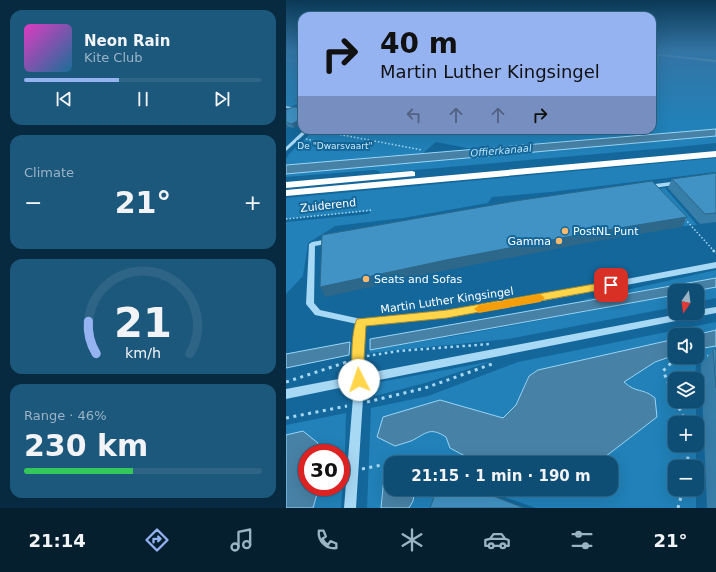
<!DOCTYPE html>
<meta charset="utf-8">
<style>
:root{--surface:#0e4d74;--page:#1c577c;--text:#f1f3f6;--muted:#9bb4c5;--line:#2e6486;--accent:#95b2f1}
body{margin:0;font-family:"DejaVu Sans",sans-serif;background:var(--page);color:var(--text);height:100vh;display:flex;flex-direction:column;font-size:15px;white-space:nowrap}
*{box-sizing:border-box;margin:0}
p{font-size:13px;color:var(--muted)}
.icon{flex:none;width:22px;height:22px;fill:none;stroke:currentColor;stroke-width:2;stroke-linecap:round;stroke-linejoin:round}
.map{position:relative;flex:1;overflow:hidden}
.details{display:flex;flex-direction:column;gap:10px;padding:10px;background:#082a40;width:286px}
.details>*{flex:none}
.guide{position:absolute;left:12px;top:12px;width:358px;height:122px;border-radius:12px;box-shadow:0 4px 16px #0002,0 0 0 1px var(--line);background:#95b2f1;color:#111;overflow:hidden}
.needle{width:26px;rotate:194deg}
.buttons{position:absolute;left:382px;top:284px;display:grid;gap:8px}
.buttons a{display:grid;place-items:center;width:36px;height:36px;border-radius:8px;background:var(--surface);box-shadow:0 4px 16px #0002,0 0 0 1px var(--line);font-size:20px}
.speed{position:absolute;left:12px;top:444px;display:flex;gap:8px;font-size:20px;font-weight:700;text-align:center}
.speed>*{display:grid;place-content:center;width:52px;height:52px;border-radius:50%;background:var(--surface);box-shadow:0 4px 16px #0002,0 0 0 1px var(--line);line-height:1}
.speed .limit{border:6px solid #d22;background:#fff;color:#111}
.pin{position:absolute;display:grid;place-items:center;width:34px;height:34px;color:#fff;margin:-17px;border-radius:8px;box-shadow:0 2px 6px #0006}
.me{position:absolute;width:44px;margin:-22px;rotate:356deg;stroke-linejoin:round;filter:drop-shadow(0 0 3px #0008)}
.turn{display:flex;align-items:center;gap:14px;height:84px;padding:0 16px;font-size:18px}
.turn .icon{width:52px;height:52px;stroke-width:2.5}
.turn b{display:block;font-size:28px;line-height:34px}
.lanes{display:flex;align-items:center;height:38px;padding:0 16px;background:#0003;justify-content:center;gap:20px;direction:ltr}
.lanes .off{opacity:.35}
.big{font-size:30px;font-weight:700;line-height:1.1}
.details .card{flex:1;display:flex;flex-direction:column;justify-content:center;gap:6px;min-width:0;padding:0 14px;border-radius:12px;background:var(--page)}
.details .dial{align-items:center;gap:0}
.dial svg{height:104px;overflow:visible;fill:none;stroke:var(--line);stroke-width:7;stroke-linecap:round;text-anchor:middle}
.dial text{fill:var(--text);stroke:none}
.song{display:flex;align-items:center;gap:12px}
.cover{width:48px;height:48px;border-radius:6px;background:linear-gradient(135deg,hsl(310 70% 55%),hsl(200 70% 35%))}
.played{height:4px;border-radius:2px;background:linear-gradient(90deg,var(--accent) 40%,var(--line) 40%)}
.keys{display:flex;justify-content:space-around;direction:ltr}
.heat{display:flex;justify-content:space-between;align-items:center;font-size:22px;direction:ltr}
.charge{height:6px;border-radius:3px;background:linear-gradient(90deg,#34c759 46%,var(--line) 0)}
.trip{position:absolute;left:98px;top:456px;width:234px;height:40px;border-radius:12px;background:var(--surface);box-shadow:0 4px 16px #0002,0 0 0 1px var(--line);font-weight:700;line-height:40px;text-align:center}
.tab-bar{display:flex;height:64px;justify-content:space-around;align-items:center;background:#061f2e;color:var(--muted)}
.tab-bar .icon{width:28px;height:28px}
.tab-bar .on{color:var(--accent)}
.tab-bar b{font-size:18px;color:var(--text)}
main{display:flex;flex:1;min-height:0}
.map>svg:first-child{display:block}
</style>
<main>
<section class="details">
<div class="card">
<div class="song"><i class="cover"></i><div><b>Neon Rain</b><p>Kite Club</p></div></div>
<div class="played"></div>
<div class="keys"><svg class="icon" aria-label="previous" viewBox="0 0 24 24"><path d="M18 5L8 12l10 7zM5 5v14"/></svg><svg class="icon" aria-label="pause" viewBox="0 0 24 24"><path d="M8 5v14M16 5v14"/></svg><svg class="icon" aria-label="next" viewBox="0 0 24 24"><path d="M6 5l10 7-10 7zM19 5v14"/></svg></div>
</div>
<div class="card"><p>Climate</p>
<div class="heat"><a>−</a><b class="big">21°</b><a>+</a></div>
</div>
<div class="card dial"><svg viewBox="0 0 100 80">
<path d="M14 69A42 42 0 1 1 86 69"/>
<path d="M14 69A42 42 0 0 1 8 44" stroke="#95b2f1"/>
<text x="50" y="56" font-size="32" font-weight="700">21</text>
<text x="50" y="72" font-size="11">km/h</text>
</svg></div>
<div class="card"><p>Range · 46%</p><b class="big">230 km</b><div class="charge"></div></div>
</section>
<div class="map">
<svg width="430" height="508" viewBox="0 0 430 508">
<rect width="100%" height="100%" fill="#13679b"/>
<!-- green -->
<g fill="#2181b8">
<path d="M0,51H16V101L5,107L0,106Z"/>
<path d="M366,51H430V60L366,53Z"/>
<path d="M366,55L430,62V129L191,150L150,142L136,154L0,165V159L3,154L28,130H366Z"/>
<path d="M430,136V143L392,147L94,173L93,171L88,170L0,177V174Z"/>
<path d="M430,158V172L265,192L206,197L202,203L117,218L49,226L22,243L17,276L0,294V222L83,214L84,211L0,219V198Z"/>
<path d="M379,188L411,225L397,226L365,190Z"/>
<path d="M430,270V278L294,301L300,299Z"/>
<path d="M430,287V298L411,302V291H409Z"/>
<path d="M389,295V307L222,339L83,353L84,350L180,334Z"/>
<path d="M430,322V330L409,335H389V339L252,370L242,376L230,405L217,418L154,400L125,441C139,432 144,427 160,437L164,448L192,463H105V472L102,473L96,493L95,508H81L85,408L142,396L232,362Z"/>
<path d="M430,346V369L410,363L409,379H389V401H410V423H389V445H410V467H389V489H410V508H250L195,489H325V463H311L371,417L360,391L347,390L338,382L369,362L389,355V357H411V349Z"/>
<path d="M207,361L139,383L89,396V383Z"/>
<path d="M60,413L59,454L55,508H27L33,487H55V453H30L32,443L17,431L0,435V425Z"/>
<path d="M129,489H159L152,508H123L129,494Z"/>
</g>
<!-- water -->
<g fill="#4782a6" stroke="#99d6f7">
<path d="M430,129V136L0,174V165Z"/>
<path d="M430,278V287L409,291H389V295L84,350V339Z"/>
<path d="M430,330V346L411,349V335H409Z"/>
<path d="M389,339V355L369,362L338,382C351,394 356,387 369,398L371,417L311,463H192L164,448L160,437C143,426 140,434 125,441C120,443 114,444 109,446L91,437L97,417L154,400L217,418L230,405L243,376L252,370Z"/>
<path d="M64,342L63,355L0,368V354Z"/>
<path d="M17,431L32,443L30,453H21V487H33L27,508H0V435Z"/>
<path d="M105,472V489H129L127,501L123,508H95L98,478L100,475Z"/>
</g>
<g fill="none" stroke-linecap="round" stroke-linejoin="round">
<!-- path-far3 -->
<path stroke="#a7d8f4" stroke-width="1" stroke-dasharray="1 1.5" stroke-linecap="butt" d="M0,60L16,62"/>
<!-- path-far2 -->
<g stroke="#a7d8f4" stroke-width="1.5" stroke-dasharray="1.5 2" stroke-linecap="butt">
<path d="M30,130L136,150"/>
<path d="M20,139L55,146"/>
<path d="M0,219L87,210"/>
<path d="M399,219L428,251"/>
</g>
<!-- path-far1 -->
<g stroke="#a7d8f4" stroke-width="2.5" stroke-dasharray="2.5 3.5" stroke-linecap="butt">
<path d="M427,250L430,254"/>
<path d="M81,356L113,351L204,344"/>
<path d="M58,363L63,361"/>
<path d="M386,363L423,356"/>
</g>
<!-- path -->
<g stroke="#a7d8f4" stroke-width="3" stroke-dasharray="3 4.5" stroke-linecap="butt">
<path d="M0,382L61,362"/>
<path d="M389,398L377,371L385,363L392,362"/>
<path d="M390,401L400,423"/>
<path d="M81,402L139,388L209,363"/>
<path d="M0,418L61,406"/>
<path d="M105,463L128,459L135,463"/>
<path d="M401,467L403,445"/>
<path d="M76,469L105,463"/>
<path d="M392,508L397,489"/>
</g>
<!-- minor -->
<g fill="#a7d8f4" fill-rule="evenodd">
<path d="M366,53L430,60V62L366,55Z"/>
<path d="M0,106L16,109V111L0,108Z"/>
<path d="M18,130H23L0,151V147Z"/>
<path d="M393,181L395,182V184L361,189L358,187L361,185Z"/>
<path d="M43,239L46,241L45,243L29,246L28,303L34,310L75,319L98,318L220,302L430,262V268L220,308L98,324L79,325L77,359V374L398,313H411V310L430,307V313L78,383L70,508H58L68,385L0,399V389L68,376L67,359L71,324L29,315L20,304L23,244L26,242Z"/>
</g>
<!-- highway -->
<g fill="#fff" fill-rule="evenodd">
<path d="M430,151V157L0,196V190Z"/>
<path d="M126,171L129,172V176L0,188V182Z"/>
</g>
</g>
<!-- wall -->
<g fill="#377ea9">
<path d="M16,96V105L11,104L9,100Z"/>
<path d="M16,108V123L8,128L2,127L0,128V110Z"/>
<path d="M430,173V222L414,224L382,188L386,179Z"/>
<path d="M427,349H430V508H421L415,366Z"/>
</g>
<!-- shaded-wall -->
<g fill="#2d6789">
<path d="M16,113V123L8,128L6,124L13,115Z"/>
<path d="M0,123L2,127L0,128Z"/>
<path d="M401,217L396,227L300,243L162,270L39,297L34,287L160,260L302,233Z"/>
</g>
<!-- building -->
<g fill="#4093c4" stroke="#2d6789">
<path d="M16,96V101L9,100Z"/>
<path d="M7,107L16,108V113L13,115H16V118L6,124L0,122V110Z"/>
<path d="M430,173V213L419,214L386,179Z"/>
<path d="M366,181L401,217L302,233L160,260L34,287L36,235L229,201Z"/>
<path d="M427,349H430V388Z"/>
<path d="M151,489H189L238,508H144Z"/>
</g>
<!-- sky -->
<linearGradient id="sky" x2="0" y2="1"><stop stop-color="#0a3955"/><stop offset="0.42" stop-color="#3374a4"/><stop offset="1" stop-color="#3374a4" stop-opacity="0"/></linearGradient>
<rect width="430" height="122" fill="url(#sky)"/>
<!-- route -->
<path fill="#ffd54a" stroke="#a68a30" d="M325,281L330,285L325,288L161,318L80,326L78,359L79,380L77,384L73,386L69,384C64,373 65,330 71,319L161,310Z"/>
<!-- slow -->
<path fill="#f59e0b" d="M254,294L259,298L254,302L193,313L188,309L193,305Z"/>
<!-- markers -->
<g fill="#ffb869" stroke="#13679b" stroke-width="1.5">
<circle cx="279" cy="231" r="4"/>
<circle cx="273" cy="241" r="4"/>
<circle cx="80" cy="279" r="4"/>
</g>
<g text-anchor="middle" stroke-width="4" stroke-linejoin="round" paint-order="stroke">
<!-- far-park labels -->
<g font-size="9" fill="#cfedfd" stroke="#13679b">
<text x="49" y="149">De "Dwarsvaart"</text>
</g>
<!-- far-water labels -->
<g font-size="10" font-style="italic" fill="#bbe4fa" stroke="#13679b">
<text transform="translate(215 150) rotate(-5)" y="4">Offierkanaal</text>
</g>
<!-- street labels -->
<g font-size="11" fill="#fff" stroke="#13679b">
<text transform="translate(42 205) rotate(-6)" y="4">Zuiderend</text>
<text transform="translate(161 300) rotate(-8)" y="4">Martin Luther Kingsingel</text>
</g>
<!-- poi labels -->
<g font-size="11" fill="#fff" stroke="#13679b" text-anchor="start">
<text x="287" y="235">PostNL Punt</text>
<text x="265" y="245" text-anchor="end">Gamma</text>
<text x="88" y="283">Seats and Sofas</text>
</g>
</g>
</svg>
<div class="buttons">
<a><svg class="needle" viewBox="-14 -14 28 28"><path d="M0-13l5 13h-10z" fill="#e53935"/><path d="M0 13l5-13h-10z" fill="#9bb4c5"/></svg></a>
<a><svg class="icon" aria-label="sound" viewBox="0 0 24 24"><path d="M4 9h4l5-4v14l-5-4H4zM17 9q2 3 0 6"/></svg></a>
<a><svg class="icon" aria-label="layers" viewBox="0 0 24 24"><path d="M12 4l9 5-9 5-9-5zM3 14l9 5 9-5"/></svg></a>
<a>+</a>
<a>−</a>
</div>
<div class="speed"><div class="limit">30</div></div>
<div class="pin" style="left:325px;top:285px;background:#d93025"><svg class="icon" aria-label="arrive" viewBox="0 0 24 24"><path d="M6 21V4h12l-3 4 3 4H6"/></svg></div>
<svg class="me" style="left:73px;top:380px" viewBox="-20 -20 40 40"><circle r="19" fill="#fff"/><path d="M0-13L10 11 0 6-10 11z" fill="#ffd54a"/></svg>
<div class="trip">21:15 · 1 min · 190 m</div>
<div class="guide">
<div class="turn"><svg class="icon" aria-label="right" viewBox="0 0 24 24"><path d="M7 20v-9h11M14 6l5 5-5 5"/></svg><div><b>40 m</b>Martin Luther Kingsingel</div></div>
<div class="lanes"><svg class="icon off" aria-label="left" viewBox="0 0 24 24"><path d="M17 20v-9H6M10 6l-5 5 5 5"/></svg><svg class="icon off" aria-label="ahead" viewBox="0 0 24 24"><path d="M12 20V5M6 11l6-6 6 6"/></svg><svg class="icon off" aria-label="ahead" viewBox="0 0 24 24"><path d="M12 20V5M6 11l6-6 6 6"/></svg><svg class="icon" aria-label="right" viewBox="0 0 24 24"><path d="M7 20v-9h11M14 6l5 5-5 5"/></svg></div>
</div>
</div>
</main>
<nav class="tab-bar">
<b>21:14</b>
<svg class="icon on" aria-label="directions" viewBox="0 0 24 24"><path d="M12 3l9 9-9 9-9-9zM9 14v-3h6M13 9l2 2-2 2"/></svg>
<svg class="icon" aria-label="music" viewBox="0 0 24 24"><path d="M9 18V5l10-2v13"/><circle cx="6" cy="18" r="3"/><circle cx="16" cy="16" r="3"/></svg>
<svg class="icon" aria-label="phone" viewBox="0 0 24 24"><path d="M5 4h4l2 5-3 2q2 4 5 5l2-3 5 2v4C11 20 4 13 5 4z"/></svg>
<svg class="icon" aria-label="climate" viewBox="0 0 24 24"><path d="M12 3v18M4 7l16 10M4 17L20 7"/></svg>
<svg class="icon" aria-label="car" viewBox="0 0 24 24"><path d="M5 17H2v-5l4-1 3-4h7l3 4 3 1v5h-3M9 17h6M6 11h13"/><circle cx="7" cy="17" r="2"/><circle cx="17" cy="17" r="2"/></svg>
<svg class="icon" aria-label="filters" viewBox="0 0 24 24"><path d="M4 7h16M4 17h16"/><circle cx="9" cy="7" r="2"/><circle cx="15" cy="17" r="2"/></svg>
<b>21°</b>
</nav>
